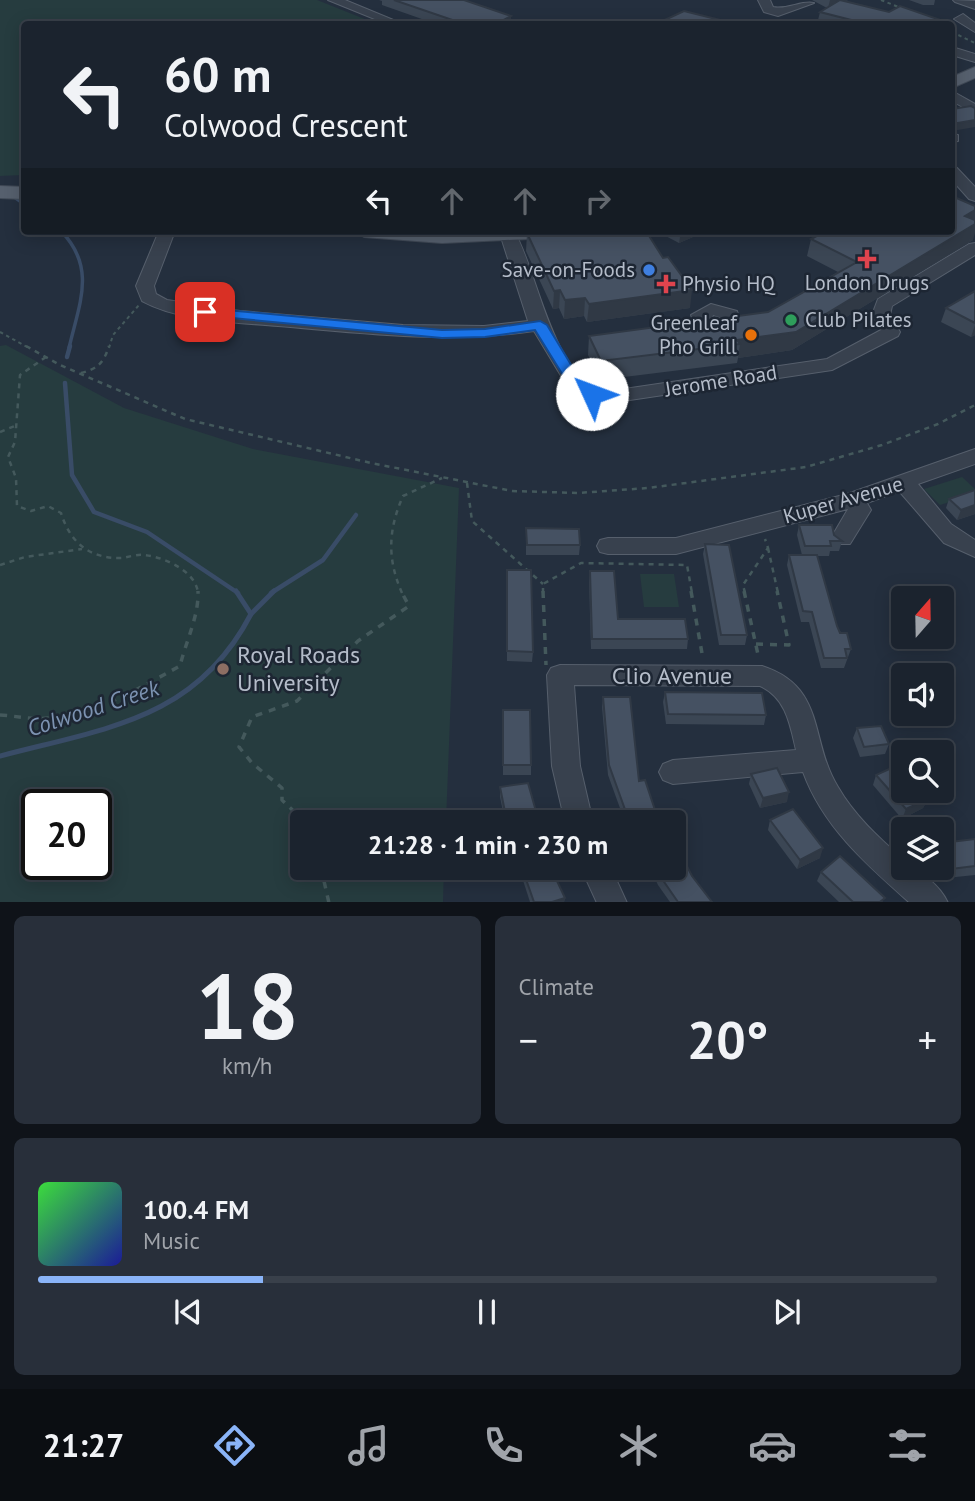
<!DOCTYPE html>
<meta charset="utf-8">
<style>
:root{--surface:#1b232e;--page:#282f3a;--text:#f1f3f6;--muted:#a0a4aa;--line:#39404a;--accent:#8ab4f8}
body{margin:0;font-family:"PT Sans",sans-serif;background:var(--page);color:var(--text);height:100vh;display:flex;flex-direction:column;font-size:26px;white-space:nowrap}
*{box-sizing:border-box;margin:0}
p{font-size:23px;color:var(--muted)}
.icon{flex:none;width:38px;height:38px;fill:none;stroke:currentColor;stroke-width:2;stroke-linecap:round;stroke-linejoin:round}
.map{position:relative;height:902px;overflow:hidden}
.drawer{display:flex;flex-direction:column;gap:14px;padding:14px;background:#0f1319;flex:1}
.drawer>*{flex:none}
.hud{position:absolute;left:21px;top:21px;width:934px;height:214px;border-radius:7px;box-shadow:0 4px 18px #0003,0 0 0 2px var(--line);background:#1b232e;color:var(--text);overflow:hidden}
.needle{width:46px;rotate:20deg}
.tools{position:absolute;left:891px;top:586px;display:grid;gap:14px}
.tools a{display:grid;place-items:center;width:63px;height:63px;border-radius:7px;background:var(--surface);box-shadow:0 4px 18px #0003,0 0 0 2px var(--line);font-size:35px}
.speed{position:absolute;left:21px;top:789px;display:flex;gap:14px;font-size:35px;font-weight:700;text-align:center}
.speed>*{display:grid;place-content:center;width:91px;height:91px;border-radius:50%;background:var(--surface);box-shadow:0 4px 18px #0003,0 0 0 2px var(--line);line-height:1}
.speed .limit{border:4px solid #111;border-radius:10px;background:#fff;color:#111}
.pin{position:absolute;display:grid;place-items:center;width:60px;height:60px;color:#fff;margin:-30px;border-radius:14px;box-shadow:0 4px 10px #0006}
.me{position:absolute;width:77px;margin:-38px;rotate:313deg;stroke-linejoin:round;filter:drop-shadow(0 0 5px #0008)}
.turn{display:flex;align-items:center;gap:24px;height:147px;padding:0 28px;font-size:32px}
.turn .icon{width:91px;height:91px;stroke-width:2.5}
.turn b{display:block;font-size:49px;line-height:60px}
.lanes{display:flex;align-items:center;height:66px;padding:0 28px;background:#0003;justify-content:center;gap:35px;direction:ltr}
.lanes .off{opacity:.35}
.big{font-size:52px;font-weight:800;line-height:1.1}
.drawer .widget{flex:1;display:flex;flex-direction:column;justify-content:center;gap:10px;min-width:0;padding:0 24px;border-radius:10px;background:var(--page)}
.drawer .dial{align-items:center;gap:0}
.dial b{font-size:91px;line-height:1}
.song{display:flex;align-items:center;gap:21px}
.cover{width:84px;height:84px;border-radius:10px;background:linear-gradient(135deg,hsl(120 70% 55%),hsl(240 70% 35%))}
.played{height:7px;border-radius:4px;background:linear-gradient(90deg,var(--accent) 25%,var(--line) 25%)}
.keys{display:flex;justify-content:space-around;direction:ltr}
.heat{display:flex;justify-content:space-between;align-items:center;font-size:38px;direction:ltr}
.drawer .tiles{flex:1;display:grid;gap:14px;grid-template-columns:1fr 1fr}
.widget:last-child{grid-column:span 2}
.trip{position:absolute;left:290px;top:810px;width:396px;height:70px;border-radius:7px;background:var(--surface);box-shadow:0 4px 18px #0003,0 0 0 2px var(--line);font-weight:800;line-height:70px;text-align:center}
.tabs{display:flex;height:112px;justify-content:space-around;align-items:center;background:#0b0e12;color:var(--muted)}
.tabs .icon{width:49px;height:49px}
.tabs .on{color:var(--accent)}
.tabs b{font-size:32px;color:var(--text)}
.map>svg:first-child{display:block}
</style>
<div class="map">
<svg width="975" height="903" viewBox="0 0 975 903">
<rect width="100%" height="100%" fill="#242f3e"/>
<!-- green -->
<g fill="#263c3f" fill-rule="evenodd">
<path d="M0,0H317L377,24H24V175L0,176Z"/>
<path d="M6,345L124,408L253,449L459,488L446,822H303V868H444L443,902H0V346ZM96,805V864H37V805Z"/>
<path d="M962,477L975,489V494L940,505L924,489Z"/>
<path d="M640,574H674L679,607H644Z"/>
</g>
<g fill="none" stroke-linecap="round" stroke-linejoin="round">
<!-- stream-far2 -->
<g stroke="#394c67" stroke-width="3.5">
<path d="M13,196L24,204"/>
<path d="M61,231C97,268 79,304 69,348"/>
</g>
<!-- stream-far1 -->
<g stroke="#394c67" stroke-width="4.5">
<path d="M67,357L70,346"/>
<path d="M65,383L72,475L94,512L147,532L238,593"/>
<path d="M271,593L323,560L356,515"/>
</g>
<!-- stream -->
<g stroke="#394c67" stroke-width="5">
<path d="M251,614L274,591"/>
<path d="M0,756C106,728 196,720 251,614L236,591"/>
</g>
<!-- minor casing -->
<g stroke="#565f6c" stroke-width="2">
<g id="minor">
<path d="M328,0H345L403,24H387Z"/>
<path d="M758,0H770L773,7C787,10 802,0 814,3L778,16L764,12Z"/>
<path d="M953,0L975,1V9L955,2Z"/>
<path d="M963,14L975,23V32L954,19Z"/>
<path d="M952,47L975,54V62L952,55Z"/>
<path d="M952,91L975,104V114L952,101Z"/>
<path d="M952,134L958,135V141L952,142Z"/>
<path d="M952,166L957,168L975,187V201L969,199L952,180Z"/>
<path d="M159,231H175L154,286L156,294L167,300L240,311L403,325L484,326L528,321L500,234L502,231H514C539,274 551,374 604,392L827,359L881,330L872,315L878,299L969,244L975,243V255L892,306L890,315L900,332L898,336L832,370L603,404L572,394L534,331C448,344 363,333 278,326C234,322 181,322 142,301L136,286Z"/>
<path d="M711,304L737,311L741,324C728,338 713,333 696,328L691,315ZM713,315L722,318L723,321H711Z"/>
<path d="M975,449V464L918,484L951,524L975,540V557L944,543L899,491L867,503L871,510L850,544H834L831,538L848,509L676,554H608L600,552L597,546L600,540L608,538H676L847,494Z"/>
<path d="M560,665L762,666C827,687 809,740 838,787C854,815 879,838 903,859V868C920,868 941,887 948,903H910C867,865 823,827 803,772L673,784L663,780L659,772L663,764L673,760L796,750C790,724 786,698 760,686L574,685L580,766L593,822H565L552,766L547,675L551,668Z"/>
<path d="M581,868H611L627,903H597Z"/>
</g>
</g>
<!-- major casing -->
<g stroke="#414a57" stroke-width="2">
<g id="major">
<path d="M975,67V78L952,88V77Z"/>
<path d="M0,186L24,187V199L0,198Z"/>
<path d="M354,231H581L571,237L442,243L364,237Z"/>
</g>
</g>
<!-- path-far2 -->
<g stroke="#44595c" stroke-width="2" stroke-dasharray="3.5 3.5" stroke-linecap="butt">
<path d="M881,0L901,8"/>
<path d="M952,32L975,43"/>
<path d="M0,332L29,348"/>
<path d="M109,348L113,335L139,305"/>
</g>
<!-- path-far1 -->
<g stroke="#44595c" stroke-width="2.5" stroke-dasharray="5 5" stroke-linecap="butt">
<path d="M26,346L60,365L185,419L371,463L512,491L578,493L648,488L806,467L882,445L938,424L975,405"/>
<path d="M46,357L20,375L15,442L8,457L16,478L17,506L31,511L48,506L61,513C70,542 89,559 122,558C129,557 137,554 144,555C164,557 196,571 198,593"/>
<path d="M81,373C98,369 104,362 109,346"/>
<path d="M0,432L17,425"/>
<path d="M467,483L472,521L543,584"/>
<path d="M768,548L778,593"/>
<path d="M0,565L25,557L82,549"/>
<path d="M402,593C387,559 388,530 403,496L442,478"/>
<path d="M543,593V584L581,563L687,565L692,593"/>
<path d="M745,593L743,585L768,548L765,539"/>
</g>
<!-- path -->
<g stroke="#44595c" stroke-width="3.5" stroke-dasharray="7 7" stroke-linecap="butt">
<path d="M543,591L546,665"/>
<path d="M691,591L703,659"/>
<path d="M744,591L759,659"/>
<path d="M756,644L789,645L777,591"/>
<path d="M0,715C17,716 32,720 49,718C96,715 139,688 180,666C186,641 199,616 198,591"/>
<path d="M305,822L282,800V788L252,763L239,747L252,717L297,701L358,641L409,606L401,591"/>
<path d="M321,868L329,903"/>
</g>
<!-- minor -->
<use href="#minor" fill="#38414e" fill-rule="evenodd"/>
<!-- major -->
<use href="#major" fill="#56606e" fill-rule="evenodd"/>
</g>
<!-- wall -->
<g fill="#3b4654">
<path d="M379,0H466H465L511,16V24H436L382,5V1Z"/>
<path d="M812,0H848L846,1L889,12L948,24H817L820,12L827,8Z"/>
<path d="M909,0H935L934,5H923Z"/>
<path d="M656,231H707L679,243Z"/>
<path d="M527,233L690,308L587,322L584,316L564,319L559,308L553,309L526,251Z"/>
<path d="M811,239L973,240L792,350L738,358L737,363L600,380L588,355L589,336L768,312L838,272L807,256Z"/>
<path d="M975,291V335L971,337L941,322L946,308Z"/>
<path d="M975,490V514L957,520L946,508L949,499Z"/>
<path d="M799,525L834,535L842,541L839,551H830L829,556H817L837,626L851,649L844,668H821L809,622H801L787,565L789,555H802L797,535Z"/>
<path d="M526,528L580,545L579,555H526Z"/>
<path d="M705,544L747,635L745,645H719L703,554Z"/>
<path d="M507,570L533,652L532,662L507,661Z"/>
<path d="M590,571L618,619L688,639L687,649H591L589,581Z"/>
<path d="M665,692L766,715L764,725L666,724L663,702Z"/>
<path d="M603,697L639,781L659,822H664H625L608,775L602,707Z"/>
<path d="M503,710L531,765V775H503Z"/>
<path d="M857,728L889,744L885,754L860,757L853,738Z"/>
<path d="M751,774L787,802L760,808L749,784Z"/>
<path d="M876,775L928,799L923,808L902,819L873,785Z"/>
<path d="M500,787L539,822H505L500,797Z"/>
<path d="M770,820L820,858L797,869L768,830Z"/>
<path d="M975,839V875L946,878L942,867V843Z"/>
<path d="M519,868H551L565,898L564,902H530Z"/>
<path d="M650,868H674L692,876L712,902H670L658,885Z"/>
<path d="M821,872L883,902H839L817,881Z"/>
</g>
<!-- shaded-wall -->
<g fill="#303945">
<path d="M830,0H848L828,8Z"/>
<path d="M511,16V24H496Z"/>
<path d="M975,120V127L952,131V124Z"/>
<path d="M975,210V233L973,240L792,350L738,358L740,344L737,340Z"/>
<path d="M681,231H707L679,243Z"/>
<path d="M560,290L559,308L553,309L554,291Z"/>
<path d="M692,290L690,308L587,322L589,304Z"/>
<path d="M585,298L584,316L564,319L565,300Z"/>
<path d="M975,325V335L971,337Z"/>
<path d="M975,505V514L957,520L961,510Z"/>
<path d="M789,792L787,802L760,808L763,798Z"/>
<path d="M928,799L923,808L902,819L906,809Z"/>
<path d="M823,848L820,858L797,869L800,860Z"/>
<path d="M565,898L564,902H552Z"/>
</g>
<!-- building -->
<g fill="#455162" stroke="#303945" stroke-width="2">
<path d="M394,0H464L511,16L496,24H464Z"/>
<path d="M840,0L889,12L900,6L949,23L946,24H867L820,12Z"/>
<path d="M684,11L736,24H656Z"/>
<path d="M971,106L975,108V120L952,124V109Z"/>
<path d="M952,196L975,206V210L965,216L975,220V224L796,332L737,340L740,344L601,361L589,336L768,312L857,262L811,239L826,231H952Z"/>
<path d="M543,231H646L663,258L668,257L692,290L589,304L585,298L565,300L560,290L554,291L527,233Z"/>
<path d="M975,291V323L946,308Z"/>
<path d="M975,490V505L961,510L949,499Z"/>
<path d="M799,525H832L834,535L842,541H830L831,546H805Z"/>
<path d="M526,528L579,529L580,545H527Z"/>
<path d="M705,544L729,545L747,635H721Z"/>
<path d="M789,555H817L837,626L840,633H847L851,649H845L847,658H824L812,612L803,611Z"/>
<path d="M507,570H531L533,652L507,651Z"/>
<path d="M590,571H614L618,619H685L688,639H592Z"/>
<path d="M665,692L762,693L766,715L668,714Z"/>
<path d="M603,697H630L639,781L645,780L659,822L663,820L664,822H633L629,814L627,815L609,765Z"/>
<path d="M503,710H530L531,765H503Z"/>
<path d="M881,726L889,744L864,747L857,728Z"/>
<path d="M898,765L903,770V791H921L928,799L906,809L876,775Z"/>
<path d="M777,768L789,792L763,798L751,774Z"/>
<path d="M528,783L539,822H507L500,787Z"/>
<path d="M793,809L823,848L800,860L770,820Z"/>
<path d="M975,839V866L951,869L942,847V843Z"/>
<path d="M674,841L692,876L712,902H678L660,876L656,868H674Z"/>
<path d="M840,856L885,898L881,901L882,902H853L821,872Z"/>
<path d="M522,868H551L565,898L552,902H534Z"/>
</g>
<!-- route -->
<path fill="#1a73e8" stroke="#114b97" stroke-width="2" d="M205,308L442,330L485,329L540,321L547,325L584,386L600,394L592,398L574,393L535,330L485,337L442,338L200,315V309Z"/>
<!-- markers -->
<g fill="#e0444e" stroke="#1d2633" stroke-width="2.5">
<path d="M863.5 248.5h7v7h7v7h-7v7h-7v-7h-7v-7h7z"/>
<path d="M662.5 273.5h7v7h7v7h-7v7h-7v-7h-7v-7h7z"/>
</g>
<circle fill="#3f7fe0" stroke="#1d2633" stroke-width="2.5" cx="649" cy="270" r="7"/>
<circle fill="#2e9e5b" stroke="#1d2633" stroke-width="2.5" cx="791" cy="320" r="7"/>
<circle fill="#e8710a" stroke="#1d2633" stroke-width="2.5" cx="751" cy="335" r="7"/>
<circle fill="#8d6e63" stroke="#1d2633" stroke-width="2.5" cx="223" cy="669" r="7"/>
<g text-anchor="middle" stroke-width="5" stroke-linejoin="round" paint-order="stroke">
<!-- poi labels -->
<g font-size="21" fill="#b4bcc9" stroke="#1d2633" text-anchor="end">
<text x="635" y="277">Save-on-Foods</text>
<text x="867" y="290" text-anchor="middle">London Drugs</text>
<text x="682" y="291" text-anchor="start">Physio HQ</text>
<text x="805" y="327" text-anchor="start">Club Pilates</text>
<text x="737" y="330">Greenleaf<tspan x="737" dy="24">Pho Grill</tspan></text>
</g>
<!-- street labels -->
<g font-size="21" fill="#b4bcc9" stroke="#1d2633">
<text transform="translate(721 381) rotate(-9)" y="7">Jerome Road</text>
<text transform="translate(843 500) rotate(-16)" y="7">Kuper Avenue</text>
</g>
<!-- water labels -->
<g font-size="23" font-style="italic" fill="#7c92b1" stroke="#1d2633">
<text transform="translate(93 708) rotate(-18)" y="8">Colwood Creek</text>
</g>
<!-- near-poi labels -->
<g font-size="24" fill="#b4bcc9" stroke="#1d2633" text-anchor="start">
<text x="237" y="663">Royal Roads<tspan x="237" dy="28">University</tspan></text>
</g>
<!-- near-street labels -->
<g font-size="24" fill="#b4bcc9" stroke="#1d2633">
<text x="672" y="684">Clio Avenue</text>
</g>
</g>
</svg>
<div class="tools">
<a><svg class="needle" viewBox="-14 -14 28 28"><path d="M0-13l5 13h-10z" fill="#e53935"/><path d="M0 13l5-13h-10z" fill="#a0a4aa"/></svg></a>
<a><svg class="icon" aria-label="sound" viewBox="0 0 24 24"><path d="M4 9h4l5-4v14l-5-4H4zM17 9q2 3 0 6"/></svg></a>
<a><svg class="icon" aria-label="search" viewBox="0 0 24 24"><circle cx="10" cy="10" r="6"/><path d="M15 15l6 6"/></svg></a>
<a><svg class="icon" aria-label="layers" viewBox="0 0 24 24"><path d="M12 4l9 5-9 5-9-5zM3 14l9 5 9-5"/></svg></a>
</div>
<div class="speed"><div class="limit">20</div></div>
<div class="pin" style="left:205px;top:312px;background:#d93025"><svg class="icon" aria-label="arrive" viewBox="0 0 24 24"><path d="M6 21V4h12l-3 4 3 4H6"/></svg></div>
<svg class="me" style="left:592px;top:394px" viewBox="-20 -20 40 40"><circle r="19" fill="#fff"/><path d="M0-13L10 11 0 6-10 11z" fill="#1a73e8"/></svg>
<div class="trip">21:28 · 1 min · 230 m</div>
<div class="hud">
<div class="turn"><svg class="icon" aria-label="left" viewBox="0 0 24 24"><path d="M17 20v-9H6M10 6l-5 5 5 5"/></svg><div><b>60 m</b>Colwood Crescent</div></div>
<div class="lanes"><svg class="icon" aria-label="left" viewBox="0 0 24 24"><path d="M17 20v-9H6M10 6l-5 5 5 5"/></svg><svg class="icon off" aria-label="ahead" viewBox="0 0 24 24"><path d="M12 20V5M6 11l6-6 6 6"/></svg><svg class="icon off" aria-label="ahead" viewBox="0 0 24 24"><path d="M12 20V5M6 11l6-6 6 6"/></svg><svg class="icon off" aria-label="right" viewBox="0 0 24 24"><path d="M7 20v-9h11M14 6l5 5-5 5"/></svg></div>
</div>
</div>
<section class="drawer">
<div class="tiles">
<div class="widget dial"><b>18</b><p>km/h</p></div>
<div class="widget"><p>Climate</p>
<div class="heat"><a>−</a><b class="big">20°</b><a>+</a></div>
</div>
<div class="widget">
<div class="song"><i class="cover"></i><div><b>100.4 FM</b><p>Music</p></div></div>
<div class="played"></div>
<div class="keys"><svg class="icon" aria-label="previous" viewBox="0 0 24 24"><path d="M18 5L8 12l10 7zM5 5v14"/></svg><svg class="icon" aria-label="pause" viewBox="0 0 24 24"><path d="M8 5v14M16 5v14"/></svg><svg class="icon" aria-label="next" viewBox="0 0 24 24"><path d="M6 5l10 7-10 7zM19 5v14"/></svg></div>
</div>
</div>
</section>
<nav class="tabs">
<b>21:27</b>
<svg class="icon on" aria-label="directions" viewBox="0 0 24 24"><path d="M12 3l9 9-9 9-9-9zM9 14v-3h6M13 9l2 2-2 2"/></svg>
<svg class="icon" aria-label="music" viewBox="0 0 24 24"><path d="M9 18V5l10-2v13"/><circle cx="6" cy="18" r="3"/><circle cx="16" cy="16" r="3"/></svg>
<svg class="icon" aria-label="phone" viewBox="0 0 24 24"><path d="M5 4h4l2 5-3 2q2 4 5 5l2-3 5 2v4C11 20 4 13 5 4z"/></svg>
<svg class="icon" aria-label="climate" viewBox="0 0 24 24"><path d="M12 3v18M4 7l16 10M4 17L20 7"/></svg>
<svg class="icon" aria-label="car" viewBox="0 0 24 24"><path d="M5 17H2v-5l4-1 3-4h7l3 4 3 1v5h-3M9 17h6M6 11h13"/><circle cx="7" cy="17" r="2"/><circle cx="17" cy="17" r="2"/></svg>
<svg class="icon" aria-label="filters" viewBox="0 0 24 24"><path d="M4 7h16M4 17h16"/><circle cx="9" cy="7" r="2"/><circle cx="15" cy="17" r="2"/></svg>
</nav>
